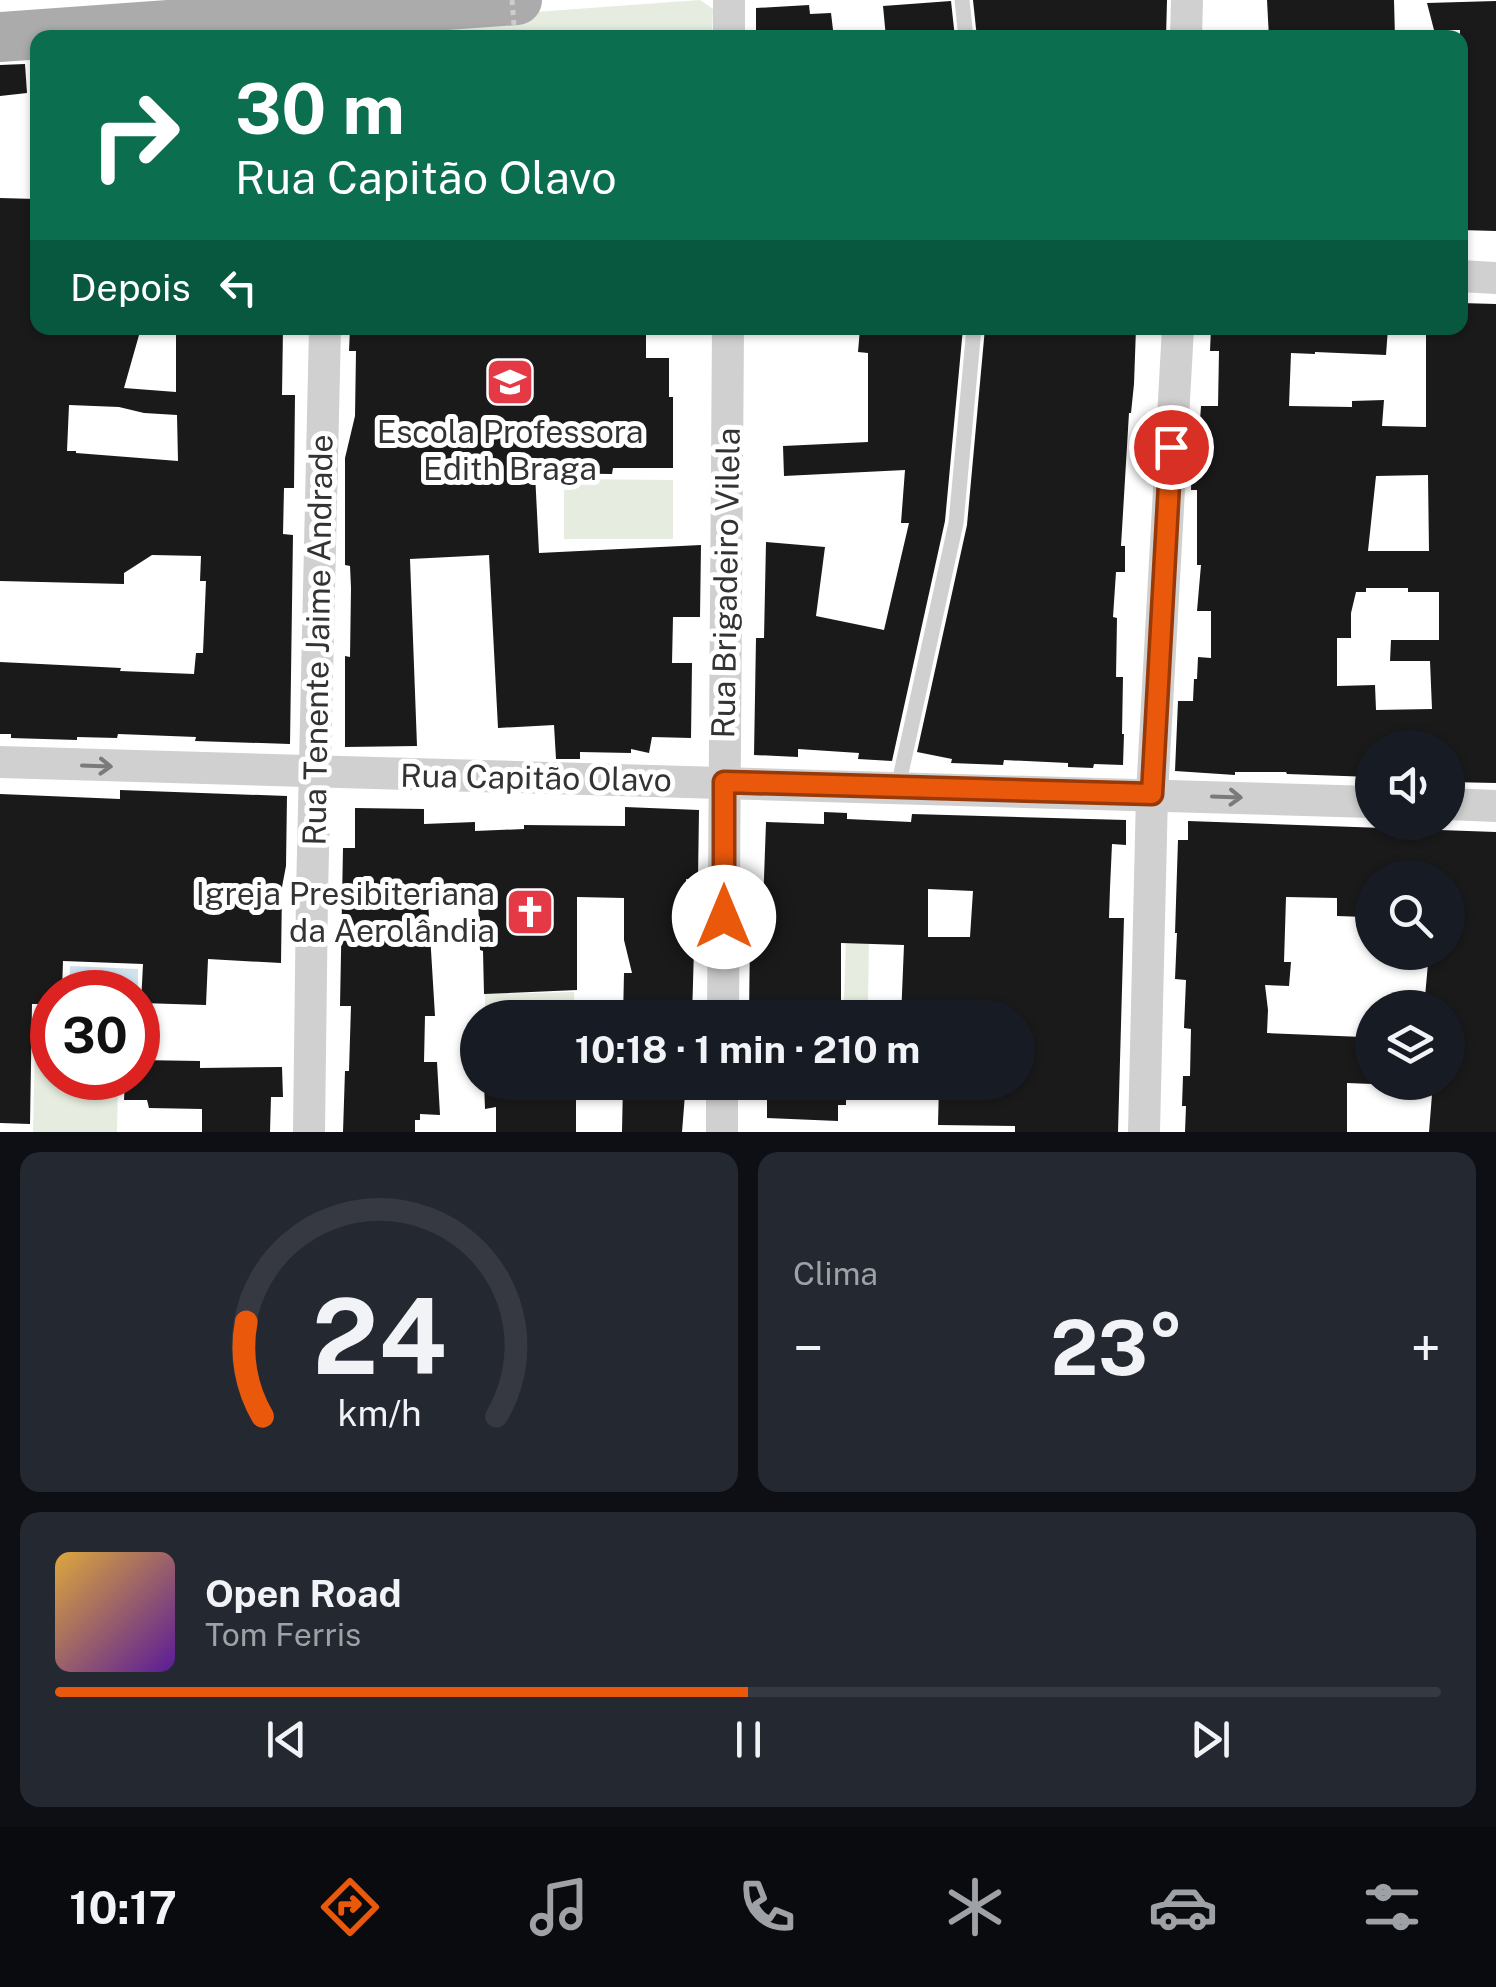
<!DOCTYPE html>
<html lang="pt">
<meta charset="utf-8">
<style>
:root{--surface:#171b24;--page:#242831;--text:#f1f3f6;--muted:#9ea1a6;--line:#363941;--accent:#ea580c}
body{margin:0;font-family:"Public Sans",sans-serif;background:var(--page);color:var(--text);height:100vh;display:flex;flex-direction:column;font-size:38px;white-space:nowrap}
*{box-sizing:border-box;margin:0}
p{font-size:32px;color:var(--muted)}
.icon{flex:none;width:55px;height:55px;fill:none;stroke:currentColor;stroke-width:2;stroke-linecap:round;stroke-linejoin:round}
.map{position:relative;height:1132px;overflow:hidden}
.side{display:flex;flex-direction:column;gap:20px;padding:20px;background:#0d0f14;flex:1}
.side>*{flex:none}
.hud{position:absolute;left:30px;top:30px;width:1438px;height:305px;border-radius:20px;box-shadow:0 2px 8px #0004;background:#0b6e4f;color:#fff;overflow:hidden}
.tools{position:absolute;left:1355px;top:730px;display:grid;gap:20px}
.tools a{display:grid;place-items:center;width:110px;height:110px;border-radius:50%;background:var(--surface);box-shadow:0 2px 8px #0004;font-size:50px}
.speed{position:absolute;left:30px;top:970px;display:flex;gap:20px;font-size:50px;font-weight:700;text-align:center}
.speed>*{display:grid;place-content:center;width:130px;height:130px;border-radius:50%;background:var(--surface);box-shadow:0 2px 8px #0004;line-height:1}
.speed .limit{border:15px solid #d22;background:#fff;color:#111}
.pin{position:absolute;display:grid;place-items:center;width:85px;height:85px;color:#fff;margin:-42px;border:5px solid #fff;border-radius:50%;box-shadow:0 2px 10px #0007}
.me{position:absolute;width:110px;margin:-55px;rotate:0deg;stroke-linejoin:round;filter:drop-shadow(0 0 8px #0008)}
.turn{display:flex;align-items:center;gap:35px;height:210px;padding:0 40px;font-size:45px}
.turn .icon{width:130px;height:130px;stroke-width:2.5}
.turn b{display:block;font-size:70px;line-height:85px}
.then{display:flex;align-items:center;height:95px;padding:0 40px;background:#0003;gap:20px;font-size:38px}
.big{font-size:75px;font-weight:700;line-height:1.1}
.side .tile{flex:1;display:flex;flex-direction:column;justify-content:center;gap:15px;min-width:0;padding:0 35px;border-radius:20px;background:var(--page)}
.side .dial{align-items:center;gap:0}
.dial svg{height:260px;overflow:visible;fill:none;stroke:var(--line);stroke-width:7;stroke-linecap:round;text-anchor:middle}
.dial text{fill:var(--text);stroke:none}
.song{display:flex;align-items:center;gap:30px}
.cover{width:120px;height:120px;border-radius:15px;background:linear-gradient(135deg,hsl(40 70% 55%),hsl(270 70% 35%))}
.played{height:10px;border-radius:5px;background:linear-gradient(90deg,var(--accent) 50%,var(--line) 50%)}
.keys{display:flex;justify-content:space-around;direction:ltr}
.heat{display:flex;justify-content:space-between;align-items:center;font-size:55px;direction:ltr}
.side .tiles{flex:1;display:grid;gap:20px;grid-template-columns:1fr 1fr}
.tile:last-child{grid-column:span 2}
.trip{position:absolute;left:460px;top:1000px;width:575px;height:100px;border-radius:50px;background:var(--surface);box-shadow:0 2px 8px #0004;font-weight:700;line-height:100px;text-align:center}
.tabs{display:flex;height:160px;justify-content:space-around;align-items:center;background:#090b0e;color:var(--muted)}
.tabs .icon{width:70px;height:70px}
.tabs .selected{color:var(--accent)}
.tabs b{font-size:45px;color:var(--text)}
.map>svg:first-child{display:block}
</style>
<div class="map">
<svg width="1496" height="1132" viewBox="0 0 1496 1132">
<rect width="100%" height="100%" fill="#fff"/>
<!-- green -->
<g fill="#e6ecdf">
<path d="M700,0L713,9L712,37L347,38L357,25Z"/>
<path d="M564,479L673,480V539H564Z"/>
<path d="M846,940H869L868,1001L844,1000Z"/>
<path d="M574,992L575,1017H485V994Z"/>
<path d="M36,1006H52V1078H118L117,1132H33Z"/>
</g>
<!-- water -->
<path fill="#cfe2ee" d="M70,966L138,969V993L69,992Z"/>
<!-- building -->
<g fill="#1a1a1a" fill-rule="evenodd">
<path d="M973,0H1167L1166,38H977Z"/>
<path d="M1267,0H1394L1395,38H1269Z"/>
<path d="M951,1L955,38H886L883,6Z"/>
<path d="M1496,1V231L1460,230V30H1434L1427,3Z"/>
<path d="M809,5L810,14L831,13L834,38H756V8Z"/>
<path d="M25,64L27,93L0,96V65Z"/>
<path d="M0,198L36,199L38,328H141L124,388L176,392V328H283L282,395H295L294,488H284L283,534L293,535L290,744L195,741L196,737L118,734L117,738L77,737V740L11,738V734H0V662L121,668L120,671L194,674L196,653H203L206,581H200L201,556L152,555L124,573V584L0,581ZM69,405L119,407L144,413L177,415L178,461L76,453V451H67Z"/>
<path d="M1460,303L1496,304V783L1448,782V748H1372V777L1287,774L1286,772H1235V775L1175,771L1178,701H1193L1194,679H1197L1198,657L1211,658V611H1197L1201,565H1197V490H1191L1193,420H1200L1201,406H1218L1219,351H1210L1211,328H1388L1386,355L1315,352V354L1291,353L1289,406L1352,407V401L1384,400L1382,426L1426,427V328H1460ZM1428,475L1429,551H1368L1376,476ZM1366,588H1408V592H1439V640H1391L1390,661H1430L1432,709L1376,710L1375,685L1337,686V638H1351V613L1356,592H1366Z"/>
<path d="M350,328H646V358H669V397H673V468H613L612,474L535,473L539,553L701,545L700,617H673L672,663H692L691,738L652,737L649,753L631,749V753L580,752V759H556L554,725L498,728L489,555L410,559L417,746L345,747V656L350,657L351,588L350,566L345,565V458L355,416L356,351H349Z"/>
<path d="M860,328H963L945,521L892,761L858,759L859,753L798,749V757L754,755L756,638H764L766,542L825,547L816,616L884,630L909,523H901L905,470L784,476L783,446L868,442V353L858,352Z"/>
<path d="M985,328H1136L1134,384L1131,413H1129L1121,546H1125V572H1116L1113,617L1117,618L1116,677H1123L1122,734H1124L1123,765L1094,764L1093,768L1068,767V763L1004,760L1003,765L951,763L952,759L917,752L967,525Z"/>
<path d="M120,790L287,796L286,866L282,887L281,963L208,959L206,1005L141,1003L143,964L63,961L62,992H52V1004H32L30,1124L0,1123V794L120,799Z"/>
<path d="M625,807L699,810L698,879H686V924H699V948H694L692,1018H623L624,973H632L624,940V898L577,897V990L484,994L483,951L480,950L478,899L428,901L435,1016H425L424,1062H437L440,1115L420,1114V1120H415V1132H343L345,1071H349L351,1006H340L343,848H355V808L424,809V824L475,822V831L524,829V825L625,826Z"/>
<path d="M824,812L847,813V819L911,822L912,814L1126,820V845L1112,844L1110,888L1109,918H1124L1118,1132H1015V1126L938,1125L939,1082L1018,1084V1018H901L904,945L841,943V1018H749L750,933L762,934L766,822L824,824ZM928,889L973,891L970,937H928Z"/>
<path d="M1188,821L1496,832V1132H1429L1433,1082H1448V1008H1424L1429,952H1448V878H1372V911H1365V917L1337,916V898L1286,897L1284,962H1291L1289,986L1265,985L1268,1010L1267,1033L1363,1037L1362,1052L1372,1053V1084L1347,1083V1132H1185L1186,1106H1182L1183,1076H1190L1191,1029L1184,1028L1186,980L1175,979L1177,933H1175L1178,840H1188Z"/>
<path d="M138,1060L200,1061V1068L282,1067L283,1097H271L270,1132H202V1109L149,1108L147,1100H124L125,1078H138Z"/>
<path d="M484,1082H576V1132H496V1107L485,1109Z"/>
<path d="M623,1082H686L682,1132H622Z"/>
<path d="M767,1082H846V1105H838V1121L767,1118Z"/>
</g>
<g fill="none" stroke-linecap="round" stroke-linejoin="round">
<!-- lane -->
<g stroke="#d0d0d0" stroke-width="15">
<path d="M962,0L966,38"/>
<path d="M898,787L956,523L974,328"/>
</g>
<!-- street -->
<g stroke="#d0d0d0" stroke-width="32">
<path d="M729,38V0"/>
<path d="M1186,38L1187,0"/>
<path d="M1460,276L1496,278"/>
<path d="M0,762C457,778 915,786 1372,802"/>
<path d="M1448,804L1496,806"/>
<path d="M723,1018L728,328"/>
<path d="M309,1132L312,895L325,328"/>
<path d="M722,1132V1082"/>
<path d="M1144,1132L1152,794L1178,328"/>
</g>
<!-- primary -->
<path stroke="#ababab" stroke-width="50" d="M0,37L517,0"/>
<!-- path-bridge -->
<path stroke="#cdcdcd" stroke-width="5" stroke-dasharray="5 5" stroke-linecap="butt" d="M512,0L515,38"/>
</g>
<!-- one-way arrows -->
<defs><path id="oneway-shaft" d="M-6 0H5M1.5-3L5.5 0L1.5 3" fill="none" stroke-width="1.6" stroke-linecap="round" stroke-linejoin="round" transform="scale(2.5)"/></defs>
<g stroke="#7a7a7a">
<use href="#oneway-shaft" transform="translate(97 766) rotate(2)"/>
<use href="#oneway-shaft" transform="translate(1227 797) rotate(2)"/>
</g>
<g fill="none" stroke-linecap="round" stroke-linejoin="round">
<!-- route casing -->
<g stroke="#983908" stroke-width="25">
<path id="route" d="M724,917V782L1152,794L1171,447"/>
</g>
<!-- route -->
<use href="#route" stroke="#ea580c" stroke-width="18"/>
</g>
<!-- icons -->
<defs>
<g id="school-square" transform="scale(2.5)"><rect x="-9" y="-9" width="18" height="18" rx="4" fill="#e63946" stroke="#fff"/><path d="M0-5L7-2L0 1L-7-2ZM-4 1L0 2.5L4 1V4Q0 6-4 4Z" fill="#fff"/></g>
<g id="church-square" transform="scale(2.5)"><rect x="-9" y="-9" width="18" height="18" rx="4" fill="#e63946" stroke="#fff"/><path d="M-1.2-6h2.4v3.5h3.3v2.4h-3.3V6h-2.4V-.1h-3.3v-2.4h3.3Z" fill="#fff"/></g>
</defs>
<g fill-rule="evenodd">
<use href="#school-square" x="510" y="382"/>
<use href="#church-square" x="530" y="912"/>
</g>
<g text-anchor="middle" stroke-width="10" stroke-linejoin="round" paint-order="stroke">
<!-- poi labels -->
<g font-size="32" fill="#333" stroke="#fff">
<text x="510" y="443">Escola Professora<tspan x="510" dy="37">Edith Braga</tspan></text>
<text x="495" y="905" text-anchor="end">Igreja Presibiteriana<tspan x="495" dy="37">da Aerolândia</tspan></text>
</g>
<!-- street labels -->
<g font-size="32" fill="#333" stroke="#fff">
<text transform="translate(726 583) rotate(-89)" y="11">Rua Brigadeiro Vilela</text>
<text transform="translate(318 640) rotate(-89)" y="11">Rua Tenente Jaime Andrade</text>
<text transform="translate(536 778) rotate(1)" y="11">Rua Capitão Olavo</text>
</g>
</g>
</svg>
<div class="tools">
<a><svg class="icon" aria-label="sound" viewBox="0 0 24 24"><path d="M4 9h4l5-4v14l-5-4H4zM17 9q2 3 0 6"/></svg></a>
<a><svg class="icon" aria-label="search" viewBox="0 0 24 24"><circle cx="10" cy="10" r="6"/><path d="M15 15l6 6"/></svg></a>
<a><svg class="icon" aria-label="layers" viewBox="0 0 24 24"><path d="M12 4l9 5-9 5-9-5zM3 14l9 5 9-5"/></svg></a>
</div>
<div class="speed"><div class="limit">30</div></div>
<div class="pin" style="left:1171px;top:447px;background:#d93025"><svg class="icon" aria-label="arrive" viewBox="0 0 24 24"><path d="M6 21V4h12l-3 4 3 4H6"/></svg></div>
<svg class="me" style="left:724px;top:917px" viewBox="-20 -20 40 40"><circle r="19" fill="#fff"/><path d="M0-13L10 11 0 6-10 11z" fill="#ea580c"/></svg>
<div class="trip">10:18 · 1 min · 210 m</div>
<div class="hud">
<div class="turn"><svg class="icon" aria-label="right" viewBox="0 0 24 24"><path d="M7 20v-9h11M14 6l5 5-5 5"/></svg><div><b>30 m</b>Rua Capitão Olavo</div></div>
<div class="then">Depois<svg class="icon" aria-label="left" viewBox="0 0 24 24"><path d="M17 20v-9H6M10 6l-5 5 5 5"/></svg></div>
</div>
</div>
<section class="side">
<div class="tiles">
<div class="tile dial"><svg viewBox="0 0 100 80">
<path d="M14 69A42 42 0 1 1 86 69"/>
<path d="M14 69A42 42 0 0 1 9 40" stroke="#ea580c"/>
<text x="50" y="56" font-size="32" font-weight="700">24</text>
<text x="50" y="72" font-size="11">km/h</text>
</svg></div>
<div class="tile"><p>Clima</p>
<div class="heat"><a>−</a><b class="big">23°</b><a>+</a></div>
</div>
<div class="tile">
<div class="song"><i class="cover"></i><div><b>Open Road</b><p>Tom Ferris</p></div></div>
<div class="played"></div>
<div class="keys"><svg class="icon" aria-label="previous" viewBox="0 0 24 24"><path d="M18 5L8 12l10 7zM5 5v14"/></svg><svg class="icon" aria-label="pause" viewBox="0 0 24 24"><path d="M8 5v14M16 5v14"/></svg><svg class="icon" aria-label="next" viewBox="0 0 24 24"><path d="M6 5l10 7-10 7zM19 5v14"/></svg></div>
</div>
</div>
</section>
<nav class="tabs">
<b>10:17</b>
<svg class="icon selected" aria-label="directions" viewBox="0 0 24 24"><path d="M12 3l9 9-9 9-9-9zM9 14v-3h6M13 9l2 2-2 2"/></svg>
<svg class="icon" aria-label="music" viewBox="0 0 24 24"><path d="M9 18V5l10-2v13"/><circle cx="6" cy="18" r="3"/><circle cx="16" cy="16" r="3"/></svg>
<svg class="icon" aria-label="phone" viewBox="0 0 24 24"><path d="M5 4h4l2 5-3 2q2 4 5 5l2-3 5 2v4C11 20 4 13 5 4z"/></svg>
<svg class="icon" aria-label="climate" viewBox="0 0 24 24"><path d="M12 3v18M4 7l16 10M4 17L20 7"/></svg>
<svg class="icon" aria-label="car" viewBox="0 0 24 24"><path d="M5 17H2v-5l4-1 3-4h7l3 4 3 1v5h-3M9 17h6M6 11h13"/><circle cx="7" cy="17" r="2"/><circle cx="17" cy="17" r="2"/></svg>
<svg class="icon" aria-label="filters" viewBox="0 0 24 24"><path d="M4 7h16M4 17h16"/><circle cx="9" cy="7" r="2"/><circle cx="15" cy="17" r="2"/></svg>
</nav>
